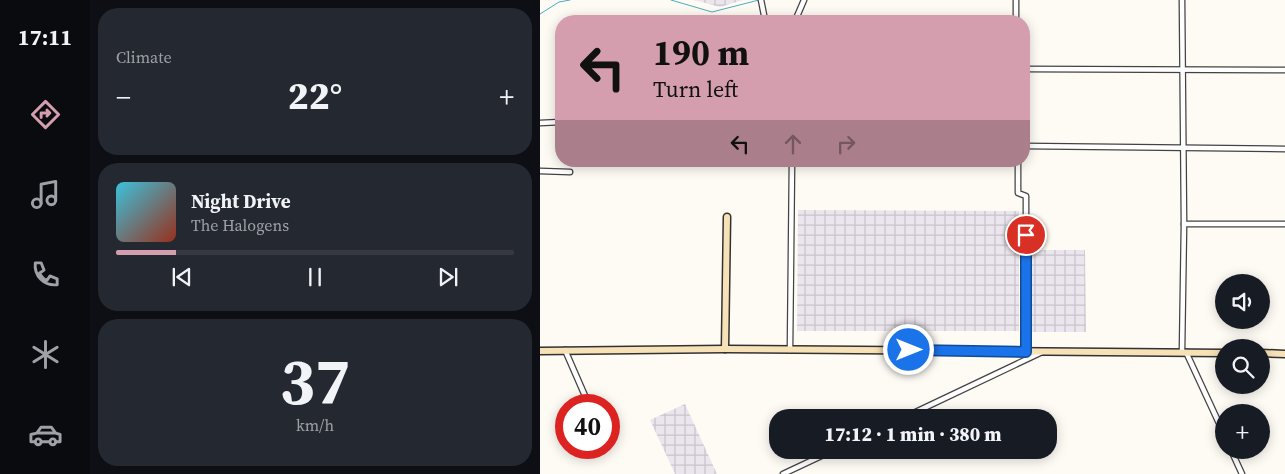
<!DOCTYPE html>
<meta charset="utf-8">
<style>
:root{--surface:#171b24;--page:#242831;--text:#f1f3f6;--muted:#9ea1a6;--line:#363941;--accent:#d59eae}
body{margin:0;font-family:"Source Serif 4",serif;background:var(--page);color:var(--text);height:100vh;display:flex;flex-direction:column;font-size:19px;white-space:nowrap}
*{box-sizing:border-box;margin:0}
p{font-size:16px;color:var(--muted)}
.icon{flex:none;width:28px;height:28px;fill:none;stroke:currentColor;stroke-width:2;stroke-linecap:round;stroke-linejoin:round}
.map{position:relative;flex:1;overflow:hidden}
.drawer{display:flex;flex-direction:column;gap:8px;padding:8px;background:#0d0f14;width:450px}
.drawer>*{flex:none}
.banner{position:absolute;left:15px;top:15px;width:475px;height:152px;border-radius:20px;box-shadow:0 2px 12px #0003;background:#d59eae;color:#111;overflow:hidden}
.fabs{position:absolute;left:675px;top:274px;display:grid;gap:10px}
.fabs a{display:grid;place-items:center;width:55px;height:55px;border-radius:50%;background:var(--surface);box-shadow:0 2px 12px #0003;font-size:25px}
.speed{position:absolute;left:15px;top:394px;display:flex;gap:10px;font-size:25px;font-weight:700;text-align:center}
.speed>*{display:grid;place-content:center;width:65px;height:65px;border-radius:50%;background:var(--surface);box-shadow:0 2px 12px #0003;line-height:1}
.speed .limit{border:8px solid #d22;background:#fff;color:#111}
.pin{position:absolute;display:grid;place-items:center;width:42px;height:42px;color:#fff;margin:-21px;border:2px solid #fff;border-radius:50%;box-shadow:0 1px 5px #0007}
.me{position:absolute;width:55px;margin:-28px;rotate:90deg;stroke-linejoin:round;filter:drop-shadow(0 0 4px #0008)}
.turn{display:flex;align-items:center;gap:18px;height:105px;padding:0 15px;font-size:22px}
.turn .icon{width:65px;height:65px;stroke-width:2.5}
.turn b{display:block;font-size:35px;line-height:42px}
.lanes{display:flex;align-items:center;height:48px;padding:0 15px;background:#0003;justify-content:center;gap:25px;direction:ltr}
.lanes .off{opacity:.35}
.big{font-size:38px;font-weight:800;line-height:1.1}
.drawer .widget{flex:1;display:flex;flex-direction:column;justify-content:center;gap:8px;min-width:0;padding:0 18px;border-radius:20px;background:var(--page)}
.drawer .dial{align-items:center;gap:0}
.dial b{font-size:65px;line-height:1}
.song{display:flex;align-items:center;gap:15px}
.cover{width:60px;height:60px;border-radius:8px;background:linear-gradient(135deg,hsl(190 70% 55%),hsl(10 70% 35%))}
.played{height:5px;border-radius:2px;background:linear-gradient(90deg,var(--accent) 15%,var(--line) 15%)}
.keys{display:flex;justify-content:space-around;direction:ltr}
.heat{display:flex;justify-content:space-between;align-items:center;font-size:28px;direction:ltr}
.trip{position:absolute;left:229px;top:409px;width:288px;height:50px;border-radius:20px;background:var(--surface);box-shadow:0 2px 12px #0003;font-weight:800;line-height:50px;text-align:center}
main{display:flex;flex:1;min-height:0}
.tabs{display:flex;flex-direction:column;width:90px;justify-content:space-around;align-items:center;background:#090b0e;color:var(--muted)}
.tabs .icon{width:35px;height:35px}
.tabs .active{color:var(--accent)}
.tabs b{font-size:22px;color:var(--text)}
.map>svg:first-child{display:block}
</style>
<main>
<nav class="tabs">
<b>17:11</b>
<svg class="icon active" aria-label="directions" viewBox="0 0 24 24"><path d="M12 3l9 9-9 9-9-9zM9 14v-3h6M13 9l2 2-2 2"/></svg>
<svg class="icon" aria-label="music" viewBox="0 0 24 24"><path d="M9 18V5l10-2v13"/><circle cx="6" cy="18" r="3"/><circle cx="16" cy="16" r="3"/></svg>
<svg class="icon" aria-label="phone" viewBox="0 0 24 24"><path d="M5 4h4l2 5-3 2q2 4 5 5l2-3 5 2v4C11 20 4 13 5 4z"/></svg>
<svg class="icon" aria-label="climate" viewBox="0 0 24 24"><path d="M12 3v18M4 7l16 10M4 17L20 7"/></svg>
<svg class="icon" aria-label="car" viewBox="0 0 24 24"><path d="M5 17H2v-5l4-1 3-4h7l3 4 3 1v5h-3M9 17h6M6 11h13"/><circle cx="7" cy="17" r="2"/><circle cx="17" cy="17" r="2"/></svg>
</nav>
<section class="drawer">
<div class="widget"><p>Climate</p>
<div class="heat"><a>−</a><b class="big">22°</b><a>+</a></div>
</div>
<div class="widget">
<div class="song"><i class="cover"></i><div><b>Night Drive</b><p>The Halogens</p></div></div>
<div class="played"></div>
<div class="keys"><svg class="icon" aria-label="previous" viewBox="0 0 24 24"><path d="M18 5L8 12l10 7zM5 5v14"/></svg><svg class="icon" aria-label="pause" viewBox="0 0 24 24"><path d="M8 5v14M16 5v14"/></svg><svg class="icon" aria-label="next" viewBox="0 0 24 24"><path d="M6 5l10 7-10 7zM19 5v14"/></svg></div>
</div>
<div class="widget dial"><b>37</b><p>km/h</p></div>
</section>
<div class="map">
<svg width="745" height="474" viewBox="0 0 745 474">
<defs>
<pattern id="industrial-grid" width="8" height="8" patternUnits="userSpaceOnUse" patternTransform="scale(1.25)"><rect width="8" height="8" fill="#ebe6ed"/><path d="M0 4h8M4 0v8" fill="none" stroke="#c8c4ca"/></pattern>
</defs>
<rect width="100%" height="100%" fill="#fefaf4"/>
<!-- industrial -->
<g fill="url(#industrial-grid)">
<path d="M154,0H203L180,7Z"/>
<path d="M258,210L479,211V331H257Z"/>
<path d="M491,250H545L546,332H492Z"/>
<path d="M145,404L177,474H135L110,420Z"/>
</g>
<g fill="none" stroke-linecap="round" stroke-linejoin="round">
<!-- stream -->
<g stroke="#4cacc0" stroke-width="1">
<path d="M131,0L172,12L219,0"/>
<path d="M0,14L19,2L30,0"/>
</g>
<!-- street casing -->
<g stroke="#434343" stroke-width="7">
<g id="street">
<path d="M221,0L224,15L222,21"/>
<path d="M255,21L264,0"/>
<path d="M476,21V0"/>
<path d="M484,69L745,70"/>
<path d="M0,123L21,122"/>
<path d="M484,146L745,149"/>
<path d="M478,161V193L486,196V352"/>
<path d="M0,171L30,172"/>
<path d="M644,224H745"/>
<path d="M25,350L49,405"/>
<path d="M250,350L252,161"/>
<path d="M642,352L644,224L642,0"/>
<path d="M646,352L684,434"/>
<path d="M363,418L502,352"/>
<path d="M691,450L702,474"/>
<path d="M243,474L294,450"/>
</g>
</g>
<!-- secondary casing -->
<g stroke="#323232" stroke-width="9">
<g id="secondary">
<path d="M185,349L187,217"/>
<path d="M0,351L185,349L684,353"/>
<path d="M721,353L745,354"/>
</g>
</g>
<!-- street -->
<use href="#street" stroke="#fff" stroke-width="4.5"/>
<!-- secondary -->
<use href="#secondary" stroke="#f7e1b6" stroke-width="6"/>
</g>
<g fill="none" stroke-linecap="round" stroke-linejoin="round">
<!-- route casing -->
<g stroke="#114b97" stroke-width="12">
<path id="route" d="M369,350L486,352V235"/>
</g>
<!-- route -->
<use href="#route" stroke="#1a73e8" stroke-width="9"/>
</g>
</svg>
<div class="fabs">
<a><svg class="icon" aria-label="sound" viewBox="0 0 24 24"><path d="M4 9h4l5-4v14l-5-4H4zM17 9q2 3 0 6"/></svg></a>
<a><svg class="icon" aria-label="search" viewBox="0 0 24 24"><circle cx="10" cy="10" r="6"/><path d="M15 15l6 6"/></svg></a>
<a>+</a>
</div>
<div class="speed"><div class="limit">40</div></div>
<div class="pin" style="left:486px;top:235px;background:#d93025"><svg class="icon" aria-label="arrive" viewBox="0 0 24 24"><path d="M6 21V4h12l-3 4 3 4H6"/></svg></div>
<svg class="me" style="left:369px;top:350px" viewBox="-20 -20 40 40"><circle r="17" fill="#1a73e8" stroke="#fff" stroke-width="3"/><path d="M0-11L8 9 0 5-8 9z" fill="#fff"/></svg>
<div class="trip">17:12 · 1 min · 380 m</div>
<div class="banner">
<div class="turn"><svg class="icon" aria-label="left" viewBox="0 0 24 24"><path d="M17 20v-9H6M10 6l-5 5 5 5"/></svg><div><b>190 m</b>Turn left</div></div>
<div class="lanes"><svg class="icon" aria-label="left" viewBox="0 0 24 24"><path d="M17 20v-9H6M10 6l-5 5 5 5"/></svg><svg class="icon off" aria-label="ahead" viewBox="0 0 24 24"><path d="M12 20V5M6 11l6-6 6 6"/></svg><svg class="icon off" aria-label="right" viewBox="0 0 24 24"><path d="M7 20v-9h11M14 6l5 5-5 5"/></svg></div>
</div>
</div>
</main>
